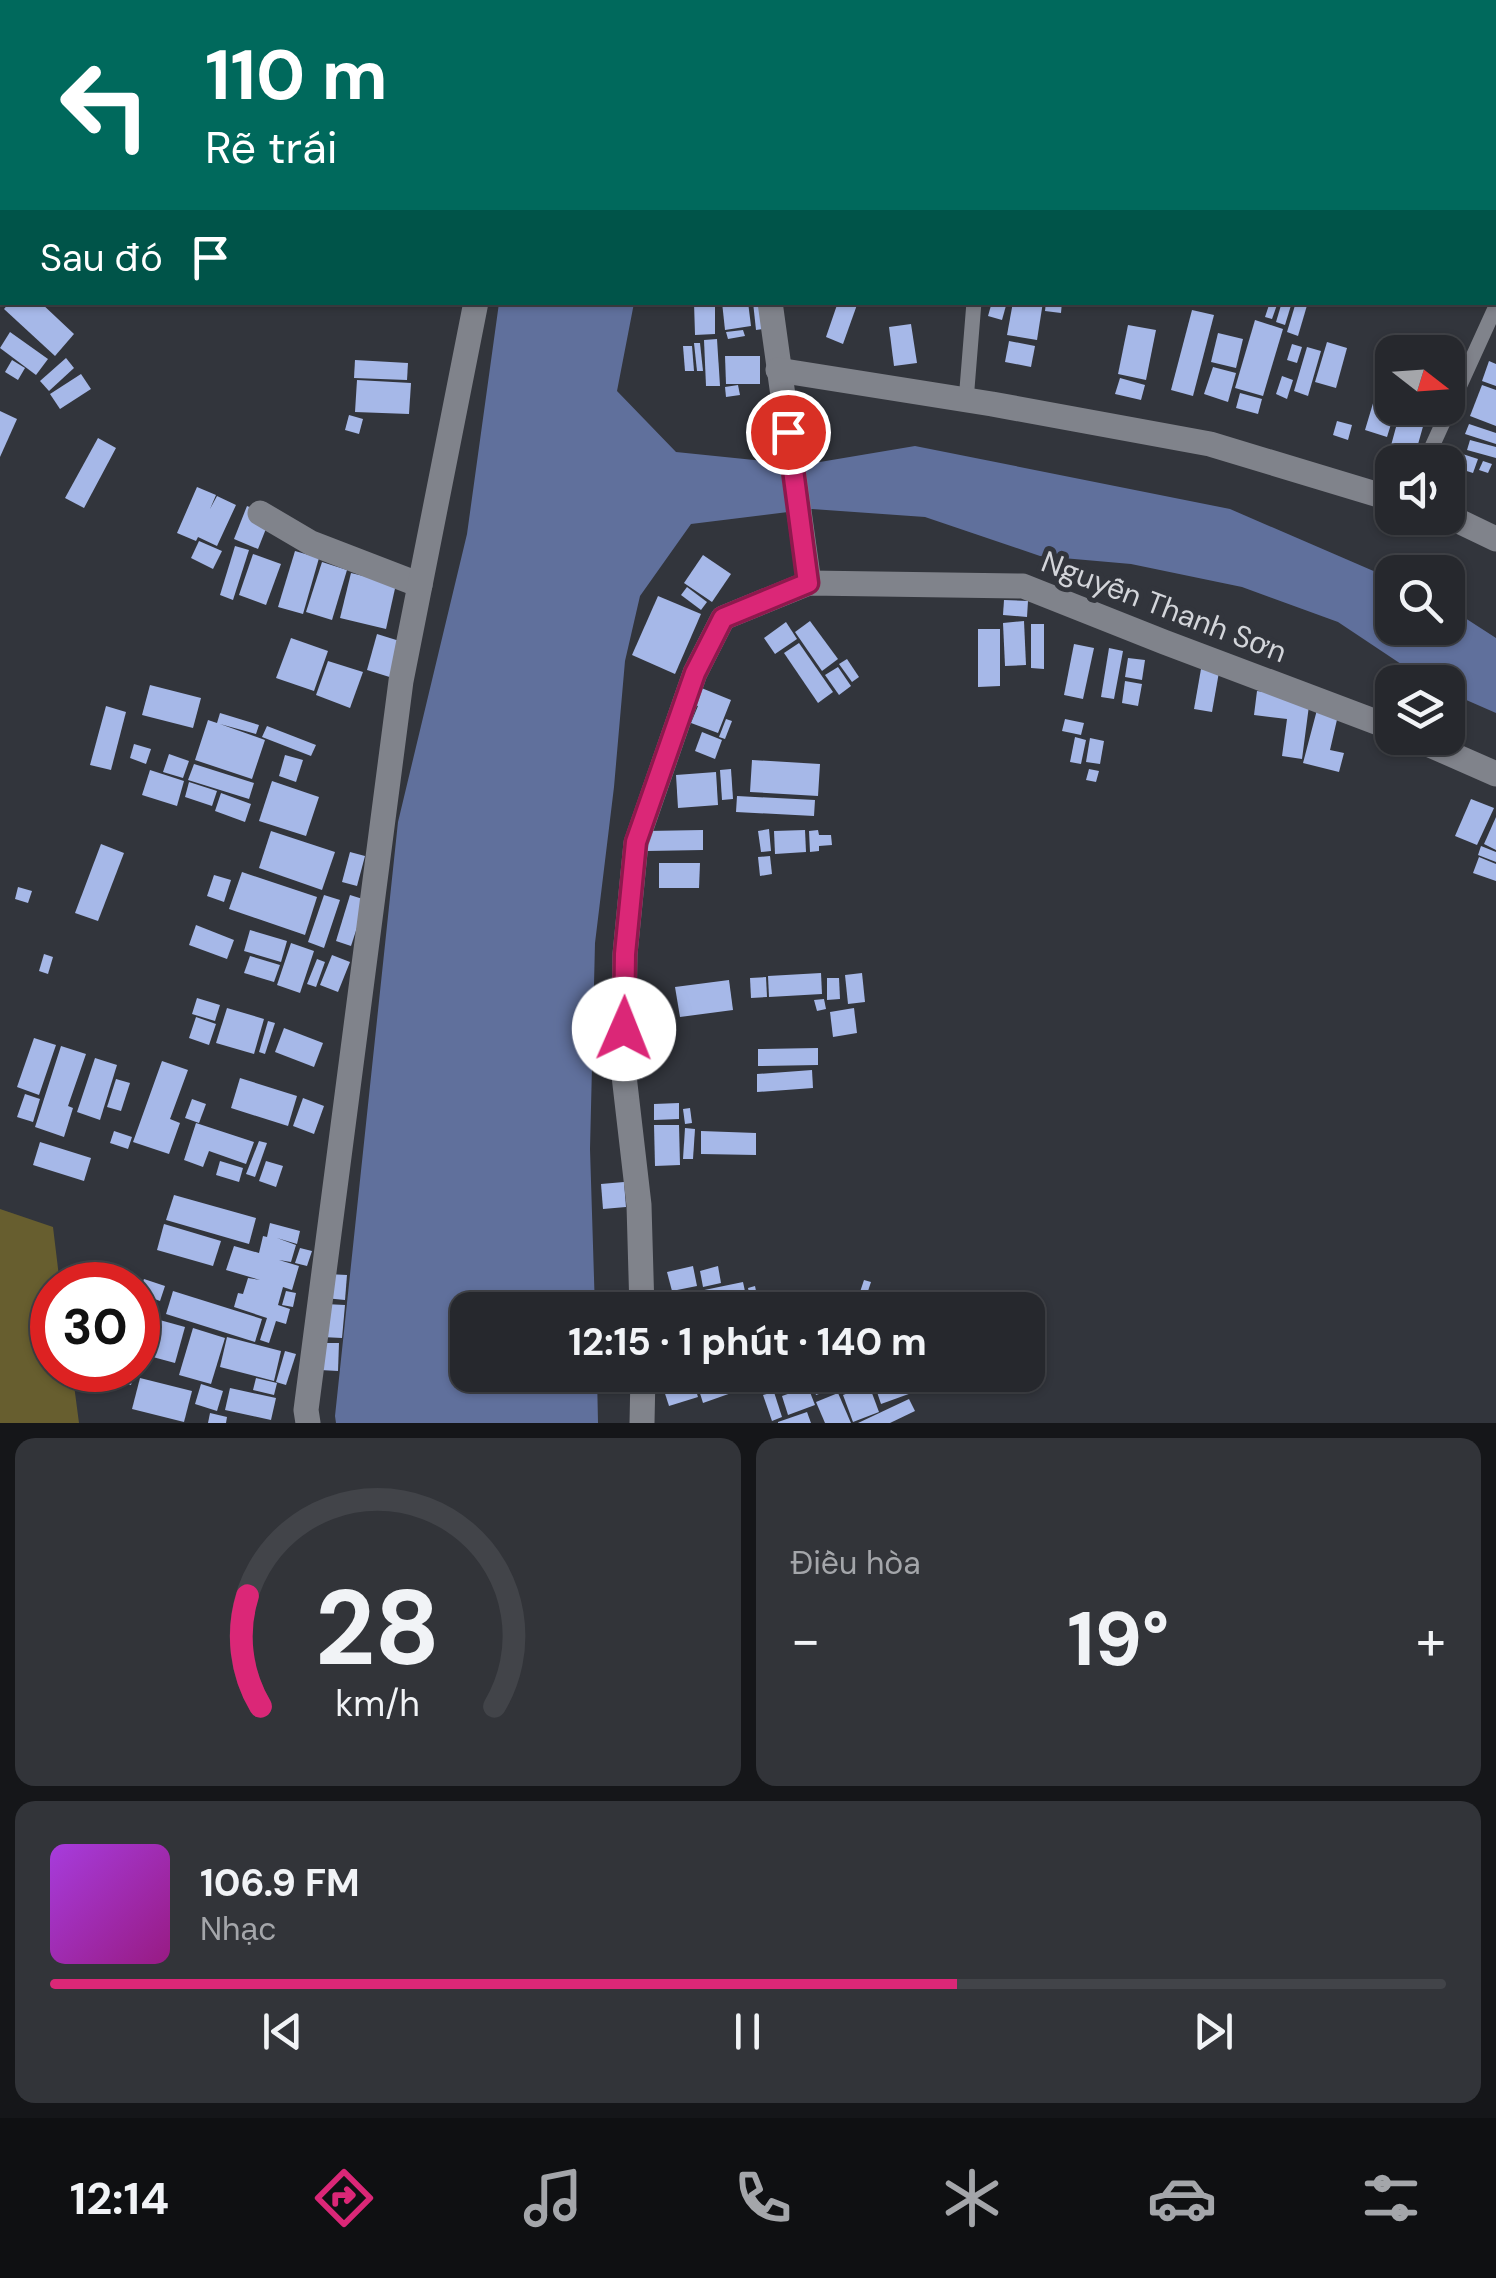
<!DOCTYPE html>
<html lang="vi">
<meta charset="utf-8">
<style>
:root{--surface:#26282d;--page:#323439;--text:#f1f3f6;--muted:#a4a6aa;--line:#424449;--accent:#db2777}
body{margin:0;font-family:"DM Sans",sans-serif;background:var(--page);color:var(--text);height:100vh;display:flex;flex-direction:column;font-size:38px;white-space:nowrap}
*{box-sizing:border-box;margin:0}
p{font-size:32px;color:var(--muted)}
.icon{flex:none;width:55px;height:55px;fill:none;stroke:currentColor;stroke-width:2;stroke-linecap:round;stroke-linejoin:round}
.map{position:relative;height:1423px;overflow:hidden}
.drawer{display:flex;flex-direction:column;gap:15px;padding:15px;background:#151619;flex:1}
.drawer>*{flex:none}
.guide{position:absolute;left:0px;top:0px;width:1498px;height:305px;box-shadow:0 2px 8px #0004,0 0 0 2px var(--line);background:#00695c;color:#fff;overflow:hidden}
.needle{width:65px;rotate:107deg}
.fabs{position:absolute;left:1375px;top:335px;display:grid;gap:20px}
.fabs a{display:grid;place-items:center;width:90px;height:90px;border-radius:20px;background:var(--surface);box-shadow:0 2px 8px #0004,0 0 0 2px var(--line);font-size:50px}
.speed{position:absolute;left:30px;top:1262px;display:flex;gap:20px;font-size:50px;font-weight:700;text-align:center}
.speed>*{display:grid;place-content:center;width:130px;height:130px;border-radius:50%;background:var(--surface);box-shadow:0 2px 8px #0004,0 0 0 2px var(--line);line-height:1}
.speed .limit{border:15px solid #d22;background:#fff;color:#111}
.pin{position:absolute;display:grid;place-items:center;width:85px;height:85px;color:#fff;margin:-42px;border:5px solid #fff;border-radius:50%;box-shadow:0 2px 10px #0007}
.me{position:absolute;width:110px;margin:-55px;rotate:1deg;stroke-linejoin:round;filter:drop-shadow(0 0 8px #0008)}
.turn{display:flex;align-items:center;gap:35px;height:210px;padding:0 40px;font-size:45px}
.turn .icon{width:130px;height:130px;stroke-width:2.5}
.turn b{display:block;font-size:70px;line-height:85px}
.then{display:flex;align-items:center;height:95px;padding:0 40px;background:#0003;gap:20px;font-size:38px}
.big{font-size:75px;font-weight:700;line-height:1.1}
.drawer .widget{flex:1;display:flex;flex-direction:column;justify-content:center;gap:15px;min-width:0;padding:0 35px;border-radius:20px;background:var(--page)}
.drawer .dial{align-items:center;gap:0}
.dial svg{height:260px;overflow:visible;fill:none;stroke:var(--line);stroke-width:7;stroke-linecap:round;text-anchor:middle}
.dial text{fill:var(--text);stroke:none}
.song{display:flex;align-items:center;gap:30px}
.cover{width:120px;height:120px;border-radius:15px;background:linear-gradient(135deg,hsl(280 70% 55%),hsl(310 70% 35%))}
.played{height:10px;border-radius:5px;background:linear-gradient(90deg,var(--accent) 65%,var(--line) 65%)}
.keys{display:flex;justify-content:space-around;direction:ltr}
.heat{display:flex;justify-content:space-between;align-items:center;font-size:55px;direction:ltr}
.drawer .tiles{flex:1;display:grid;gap:15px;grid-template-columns:1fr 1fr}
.widget:last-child{grid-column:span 2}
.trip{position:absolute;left:450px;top:1292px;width:595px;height:100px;border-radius:20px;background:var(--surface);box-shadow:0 2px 8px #0004,0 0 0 2px var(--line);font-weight:700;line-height:100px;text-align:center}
.dock{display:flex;height:160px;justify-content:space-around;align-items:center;background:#0f1012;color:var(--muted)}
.dock .icon{width:70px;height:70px}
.dock .on{color:var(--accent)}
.dock b{font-size:45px;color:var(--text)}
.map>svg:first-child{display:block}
</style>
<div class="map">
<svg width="1496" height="1423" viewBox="0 0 1496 1423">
<rect width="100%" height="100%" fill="#32353c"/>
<!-- green -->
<path fill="#675e2f" d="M0,1209L53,1227L60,1285H52V1370H72L79,1423H0Z"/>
<!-- water -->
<path fill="#60709c" d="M499,303H634L617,391L676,452L802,465L915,446L1230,509L1392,579V628H1448V607L1496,638V713L1448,692V682H1428L1338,622L1242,587L1131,564L1040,556L925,517L812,509L691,524L640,596L625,661L614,787L595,943L590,1149L595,1310H468V1375H597L598,1423H336L335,1416L398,822L467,534Z"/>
<!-- building -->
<g fill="#a6b8e8">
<path d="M10,302H40L74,334L55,356L4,309Z"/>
<path d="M694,302H715V334L695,335Z"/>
<path d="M722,302H748L751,326L725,330Z"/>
<path d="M753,302H760L763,329L756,330Z"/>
<path d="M838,302H858L843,344L826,337Z"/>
<path d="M992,302H1007L1002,320L988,316Z"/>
<path d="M1013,302H1043L1037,340L1007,335Z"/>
<path d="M1046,302H1062L1061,313L1045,311Z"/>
<path d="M1270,302H1278L1272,319L1265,317Z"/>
<path d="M1282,302H1292L1285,325L1276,322Z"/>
<path d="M1296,302H1308L1298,336L1287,332Z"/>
<path d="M1192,310L1214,315L1193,396L1171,390Z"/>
<path d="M1255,320L1283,329L1263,396L1235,388Z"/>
<path d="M911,324L917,363L894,366L889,327Z"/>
<path d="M1128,325L1156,330L1146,380L1118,374Z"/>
<path d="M743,330L745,336L728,339L726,332Z"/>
<path d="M10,332L48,359L36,375L0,348Z"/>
<path d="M1218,333L1243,339L1236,368L1211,362Z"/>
<path d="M717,339L720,386H706L704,340Z"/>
<path d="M1009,341L1035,346L1031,367L1005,362Z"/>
<path d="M1327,342L1347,348L1336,388L1315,382Z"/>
<path d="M694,343H700L703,371H697Z"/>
<path d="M1292,344L1302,347L1297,363L1287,360Z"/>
<path d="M683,346H692L694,371H685Z"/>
<path d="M1307,347L1321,351L1308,396L1294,391Z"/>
<path d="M725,356H760V384H726Z"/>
<path d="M66,358L74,368L49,391L40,381Z"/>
<path d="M12,360L25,368L18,380L5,372Z"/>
<path d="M355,360L408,363L407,380L354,378Z"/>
<path d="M1489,361L1496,364V386L1482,381Z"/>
<path d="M1213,367L1236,373L1228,402L1204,394Z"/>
<path d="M81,374L91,389L60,409L50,394Z"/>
<path d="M1282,376L1293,380L1287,399L1276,394Z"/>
<path d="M1120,378L1145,385L1141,400L1115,394Z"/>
<path d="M357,380L411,383L409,414L355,412Z"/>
<path d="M1380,380L1392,383V408H1396L1387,437L1365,430Z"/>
<path d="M738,385L740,395L726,397L725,387Z"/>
<path d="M1482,385L1496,390V426L1470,416Z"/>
<path d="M1240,393L1262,399L1258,414L1236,408Z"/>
<path d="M1403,408H1429L1425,421L1401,414Z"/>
<path d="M0,411L17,419L0,457Z"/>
<path d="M349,415L363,419L359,434L345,430Z"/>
<path d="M1399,416L1424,423L1413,462H1392V466L1386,464Z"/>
<path d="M1337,421L1352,425L1348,440L1333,435Z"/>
<path d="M1469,424L1496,433V444L1465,434Z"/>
<path d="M98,438L116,448L84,508L65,498Z"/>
<path d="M1470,440L1496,447V458L1467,450Z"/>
<path d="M1450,450L1478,459L1473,473L1448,465L1446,462Z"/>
<path d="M1483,461L1492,464L1488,473L1479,470Z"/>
<path d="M197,487L216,495L210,509L217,496L236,505L217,546L198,537L196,541L177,533Z"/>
<path d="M247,506L271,516L258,549L234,539Z"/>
<path d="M199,541L222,551L213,569L191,558Z"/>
<path d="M235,546L249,550L233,600L220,595Z"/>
<path d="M295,551L319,558L303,614L278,607Z"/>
<path d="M253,554L281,564L266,605L239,595Z"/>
<path d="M703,555L731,574L712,602L684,583Z"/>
<path d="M322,562L347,570L332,620L306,612Z"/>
<path d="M351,573L396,584L386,629L340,618Z"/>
<path d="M687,587L707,602L701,610L681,595Z"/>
<path d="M658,596L701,614L675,674L632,655Z"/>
<path d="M1004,600L1028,601L1027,617L1003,615Z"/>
<path d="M810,621L838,659L822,671L795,632Z"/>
<path d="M1024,621L1026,665L1005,666L1003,623Z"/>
<path d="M786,622L797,639L775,654L764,638Z"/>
<path d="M1031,624H1044V669L1031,668Z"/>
<path d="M978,629H1000V686L978,687Z"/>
<path d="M377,634L406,643L396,679L367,670Z"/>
<path d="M291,638L328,651L314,691L276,678Z"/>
<path d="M799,643L833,692L818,703L784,653Z"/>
<path d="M1074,644L1094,648L1083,699L1064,695Z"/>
<path d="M1109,648L1123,651L1114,699L1101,697Z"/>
<path d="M1128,658L1145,660L1142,680L1125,677Z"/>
<path d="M847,659L859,677L852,682L839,664Z"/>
<path d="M328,661L363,672L350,708L316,695Z"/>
<path d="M838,667L851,686L839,695L825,675Z"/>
<path d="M1201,669L1219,672L1212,712L1194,709Z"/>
<path d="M1125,681L1142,684L1138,706L1122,703Z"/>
<path d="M150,685L201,698L193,728L142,715Z"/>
<path d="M699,687L731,700L718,733L691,723L698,706L693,704Z"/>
<path d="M1257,691L1310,698L1302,759L1282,756L1287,719L1254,715Z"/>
<path d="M106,706L126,712L111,770L90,765Z"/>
<path d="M1318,706L1339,711L1330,750L1344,753L1339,772L1303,763Z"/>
<path d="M220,713L259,725L256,734L220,724L265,740L252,779L195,760L208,720L217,723Z"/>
<path d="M726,719L732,721L725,739L719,737Z"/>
<path d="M1065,719L1084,723L1081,735L1062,731Z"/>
<path d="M267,726L316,745L311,756L262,737Z"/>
<path d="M702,732L722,740L715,759L695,751Z"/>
<path d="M1075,737L1086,740L1081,764L1070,762Z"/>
<path d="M1090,738L1104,741L1100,764L1086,762Z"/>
<path d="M134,744L151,749L146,764L130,758Z"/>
<path d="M169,754L189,761L183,778L163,772Z"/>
<path d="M285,755L303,760L296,782L279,776Z"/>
<path d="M752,760L820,764L818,796L750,792Z"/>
<path d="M194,764L254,783L249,799L188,780Z"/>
<path d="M731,769L733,799L722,800L720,770Z"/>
<path d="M1089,769L1099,771L1096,782L1086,780Z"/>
<path d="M150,770L184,781L177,806L142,795Z"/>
<path d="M716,772L718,805L678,808L676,775Z"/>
<path d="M272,781L319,797L306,836L259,821Z"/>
<path d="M189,782L217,791L212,806L185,797Z"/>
<path d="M221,793L251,804L245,822L215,811Z"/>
<path d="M737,796L815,800L814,816L736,812Z"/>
<path d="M1471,799L1494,808L1477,845L1455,836Z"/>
<path d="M1496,817V850L1484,844Z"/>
<path d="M769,829L771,851L761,852L758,831Z"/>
<path d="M703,830V850L647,851V831Z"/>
<path d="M805,830L806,852L775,854L774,831Z"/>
<path d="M818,830L819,835H831L832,845L819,846V851L810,852L809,831Z"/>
<path d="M271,831L335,852L322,890L259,868Z"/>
<path d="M101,844L124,853L98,921L75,913Z"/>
<path d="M1481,846L1496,852V862L1478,855Z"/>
<path d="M350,852L365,856L357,886L342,882Z"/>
<path d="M770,856L772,874L760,876L758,857Z"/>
<path d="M1479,857L1496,864V881L1473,873Z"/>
<path d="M659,863H700L699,888H659Z"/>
<path d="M242,872L317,897L305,935L229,909Z"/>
<path d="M214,875L231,880L224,902L207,896Z"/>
<path d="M18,887L32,891L28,903L15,899Z"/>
<path d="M324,895L340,900L324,948L308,942Z"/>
<path d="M350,895L366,900L351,946L336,941Z"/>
<path d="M196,925L234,940L227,959L189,945Z"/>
<path d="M250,930L287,941L281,962L244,951Z"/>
<path d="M291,943L314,951L300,993L277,985Z"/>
<path d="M44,954L53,957L48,974L39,971Z"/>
<path d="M332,955L350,962L338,992L320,985Z"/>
<path d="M250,956L280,965L274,982L244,973Z"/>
<path d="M317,959L325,962L316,987L307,984Z"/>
<path d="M821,973L822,994L769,997L768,976Z"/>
<path d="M862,973L865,1002L848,1004L845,975Z"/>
<path d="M766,977L767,997L751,998L750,978Z"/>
<path d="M827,978H839L840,999L827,1000Z"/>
<path d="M729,980L733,1010L680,1017L675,987Z"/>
<path d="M197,998L220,1005L215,1021L192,1014Z"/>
<path d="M824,999L826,1009L817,1011L814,1000Z"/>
<path d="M227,1008L264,1019L254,1054L216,1043Z"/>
<path d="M854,1008L857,1033L833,1037L830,1012Z"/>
<path d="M196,1017L216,1024L209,1045L189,1038Z"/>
<path d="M268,1021L275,1023L265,1054L259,1052Z"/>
<path d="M284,1028L323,1043L314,1067L275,1052Z"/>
<path d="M34,1038L56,1045L39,1095L17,1087Z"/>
<path d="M61,1046L86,1054L68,1106L73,1108L64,1137L35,1127Z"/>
<path d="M818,1048V1065L758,1066V1049Z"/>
<path d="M95,1058L117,1065L100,1120L77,1112Z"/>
<path d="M162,1061L188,1070L170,1119L180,1123L169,1154L133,1142Z"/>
<path d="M812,1070L813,1088L757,1092V1074Z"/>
<path d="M240,1078L297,1096L288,1126L231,1108Z"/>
<path d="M116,1079L130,1083L121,1111L107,1107Z"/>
<path d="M25,1094L40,1099L33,1122L17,1117Z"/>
<path d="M303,1098L324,1106L314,1134L293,1126Z"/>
<path d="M192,1099L206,1104L199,1123L185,1118Z"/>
<path d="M679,1103V1119L654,1120V1104Z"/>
<path d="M690,1108L692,1123L685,1124L683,1109Z"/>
<path d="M196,1123L254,1142L246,1164L209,1151L203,1167L184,1160Z"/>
<path d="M654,1125H679L680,1165L655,1166Z"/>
<path d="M685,1128L695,1129L693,1159H683Z"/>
<path d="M114,1131L132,1137L128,1149L110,1143Z"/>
<path d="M701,1131L756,1133V1155L701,1154Z"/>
<path d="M259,1141L267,1143L255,1177L246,1174Z"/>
<path d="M40,1142L91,1158L84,1181L33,1165Z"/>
<path d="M220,1161L243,1168L239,1182L216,1175Z"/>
<path d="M266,1161L283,1166L276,1187L259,1181Z"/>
<path d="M624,1182L626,1207L603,1209L601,1184Z"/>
<path d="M174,1195L256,1218L249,1244L166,1220Z"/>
<path d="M270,1223L300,1231L297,1244L277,1238L296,1245L291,1262L279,1260L299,1266L292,1290L283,1287L278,1305L290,1309L286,1324L276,1321L269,1343L260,1340L267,1318L234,1307L238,1293L243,1294L248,1278L260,1280L226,1270L234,1246L259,1253L263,1236L267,1237Z"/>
<path d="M164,1224L221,1241L213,1266L157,1250Z"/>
<path d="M300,1248L312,1251L307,1266L295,1263Z"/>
<path d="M693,1266L697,1286L672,1291L667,1272Z"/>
<path d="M718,1266L721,1283L703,1287L700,1271Z"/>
<path d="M327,1274L347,1275L345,1300L325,1298Z"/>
<path d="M144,1279L165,1286L160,1301L139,1293Z"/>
<path d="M864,1280L871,1282L866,1297L859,1295Z"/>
<path d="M743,1282L749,1310H688L685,1294Z"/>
<path d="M755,1286L759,1305L752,1307L748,1288Z"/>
<path d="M173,1291L262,1319L255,1342L166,1314Z"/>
<path d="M286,1291L296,1293L293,1307L282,1305Z"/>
<path d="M848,1294L858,1296L855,1310H845Z"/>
<path d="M1021,1298L1025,1310H987V1309Z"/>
<path d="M683,1301L685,1310H672L671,1304Z"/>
<path d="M325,1304L345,1305L342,1338L322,1337Z"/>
<path d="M138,1314L185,1327L175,1363L138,1353Z"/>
<path d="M193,1328L225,1338L211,1384L179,1375Z"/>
<path d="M227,1337L281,1351L274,1381L220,1367Z"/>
<path d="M321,1343H339L338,1371L320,1370Z"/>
<path d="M285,1351L296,1354L286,1385L276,1382Z"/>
<path d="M94,1370H135L131,1385L93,1376Z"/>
<path d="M659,1375H691L698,1397L669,1406Z"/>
<path d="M747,1375H756L759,1383L742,1390L737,1379Z"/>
<path d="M762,1375H774L776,1384L765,1387Z"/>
<path d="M788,1375H805L807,1382L791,1386Z"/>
<path d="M819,1375H835L839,1387L816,1395L811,1378Z"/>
<path d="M837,1375H888L844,1392Z"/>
<path d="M897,1375H911L917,1391L881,1404L874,1383Z"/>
<path d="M732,1376L737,1391L703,1403L698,1387Z"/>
<path d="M140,1378L192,1391L184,1422L132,1409Z"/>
<path d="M256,1378L277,1383L274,1395L253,1390Z"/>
<path d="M201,1384L223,1391L217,1411L195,1404Z"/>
<path d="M869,1385L879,1412L853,1422L843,1395Z"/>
<path d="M808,1387L815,1405L788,1415L782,1396Z"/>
<path d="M230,1388L276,1398L271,1420L225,1410Z"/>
<path d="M774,1392L782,1417L772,1421L763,1395Z"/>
<path d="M838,1393L851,1423H825L816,1402Z"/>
<path d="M909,1399L915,1411L890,1423H858Z"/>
<path d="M807,1412L811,1423H778V1422Z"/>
<path d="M210,1413L227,1417L226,1423H208Z"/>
</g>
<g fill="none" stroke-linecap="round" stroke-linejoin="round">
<!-- lane -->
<g stroke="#80838b" stroke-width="15">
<path d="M1045,2V0"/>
<path d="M966,401L974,302"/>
<path d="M1425,462L1496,306"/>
</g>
<!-- street -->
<g stroke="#80838b" stroke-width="25">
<path d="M515,2V0"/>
<path d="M773,2V0"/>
<path d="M770,302L809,583"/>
<path d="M778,370L992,404L1210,444L1392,499"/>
<path d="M260,513L311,543L420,585"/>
<path d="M1448,516L1496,539"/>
<path d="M1414,738L1496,774"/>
<path d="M642,1310L639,1205L623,1067L625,954L636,843L695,673L723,618L809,583L1023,586L1164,642L1392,728"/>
<path d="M308,1423L306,1410L401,681L476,302"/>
<path d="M642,1423L643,1375"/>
</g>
</g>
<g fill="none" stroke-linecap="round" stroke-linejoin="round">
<!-- route casing -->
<g stroke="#8e194d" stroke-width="25">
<path id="route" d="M624,1029L625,954L636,842L695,673L723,618L808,583L788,432"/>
</g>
<!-- route -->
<use href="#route" stroke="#db2777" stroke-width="18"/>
</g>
<g text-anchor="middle" stroke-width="10" stroke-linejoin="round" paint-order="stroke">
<!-- street labels -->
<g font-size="30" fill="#d3d5da" stroke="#32353c">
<text transform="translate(1164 607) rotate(21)" y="10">Nguyễn Thanh Sơn</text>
</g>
</g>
</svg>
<div class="fabs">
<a><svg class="needle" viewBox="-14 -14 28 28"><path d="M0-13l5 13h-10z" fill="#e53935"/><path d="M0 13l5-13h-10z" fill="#a4a6aa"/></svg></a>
<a><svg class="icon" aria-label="sound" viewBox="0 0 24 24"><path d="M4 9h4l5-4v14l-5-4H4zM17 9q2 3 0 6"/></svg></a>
<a><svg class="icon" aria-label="search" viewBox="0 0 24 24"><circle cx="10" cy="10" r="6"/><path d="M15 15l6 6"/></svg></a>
<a><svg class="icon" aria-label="layers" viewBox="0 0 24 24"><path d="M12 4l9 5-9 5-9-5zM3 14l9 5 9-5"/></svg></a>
</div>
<div class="speed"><div class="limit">30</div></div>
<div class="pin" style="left:788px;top:432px;background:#d93025"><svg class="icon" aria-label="arrive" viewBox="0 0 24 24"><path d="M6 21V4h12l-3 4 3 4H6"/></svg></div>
<svg class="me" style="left:624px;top:1029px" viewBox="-20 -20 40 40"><circle r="19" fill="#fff"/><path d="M0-13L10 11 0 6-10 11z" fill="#db2777"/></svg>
<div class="trip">12:15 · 1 phút · 140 m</div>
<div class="guide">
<div class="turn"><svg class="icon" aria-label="left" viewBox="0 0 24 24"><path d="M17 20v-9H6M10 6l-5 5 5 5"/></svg><div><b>110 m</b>Rẽ trái</div></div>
<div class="then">Sau đó<svg class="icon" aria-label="arrive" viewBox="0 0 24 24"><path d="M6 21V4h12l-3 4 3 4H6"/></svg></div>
</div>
</div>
<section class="drawer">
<div class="tiles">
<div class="widget dial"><svg viewBox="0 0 100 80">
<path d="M14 69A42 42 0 1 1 86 69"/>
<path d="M14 69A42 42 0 0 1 10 35" stroke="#db2777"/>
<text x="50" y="56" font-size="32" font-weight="700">28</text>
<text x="50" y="72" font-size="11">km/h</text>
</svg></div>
<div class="widget"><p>Điều hòa</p>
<div class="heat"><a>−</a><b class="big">19°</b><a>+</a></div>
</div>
<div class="widget">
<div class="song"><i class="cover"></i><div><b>106.9 FM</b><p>Nhạc</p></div></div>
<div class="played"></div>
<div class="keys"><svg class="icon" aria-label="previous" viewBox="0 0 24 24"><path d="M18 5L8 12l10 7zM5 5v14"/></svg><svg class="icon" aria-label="pause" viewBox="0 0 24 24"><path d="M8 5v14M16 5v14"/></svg><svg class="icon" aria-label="next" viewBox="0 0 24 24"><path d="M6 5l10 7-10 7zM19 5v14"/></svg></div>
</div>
</div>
</section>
<nav class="dock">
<b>12:14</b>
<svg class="icon on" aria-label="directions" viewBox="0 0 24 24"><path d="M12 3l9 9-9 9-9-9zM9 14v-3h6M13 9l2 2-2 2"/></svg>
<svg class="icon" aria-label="music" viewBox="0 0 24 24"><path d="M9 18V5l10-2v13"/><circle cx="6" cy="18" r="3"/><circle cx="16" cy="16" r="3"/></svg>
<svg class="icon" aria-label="phone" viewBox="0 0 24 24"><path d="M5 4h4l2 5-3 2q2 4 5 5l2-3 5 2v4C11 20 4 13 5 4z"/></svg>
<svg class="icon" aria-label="climate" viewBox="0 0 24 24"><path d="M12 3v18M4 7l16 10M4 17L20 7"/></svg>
<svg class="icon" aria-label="car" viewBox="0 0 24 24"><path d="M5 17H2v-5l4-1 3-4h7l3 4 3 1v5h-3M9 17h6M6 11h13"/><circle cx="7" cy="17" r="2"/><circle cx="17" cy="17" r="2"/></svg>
<svg class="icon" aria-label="filters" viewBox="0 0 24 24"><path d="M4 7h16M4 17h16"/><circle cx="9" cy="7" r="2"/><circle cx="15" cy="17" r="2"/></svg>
</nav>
